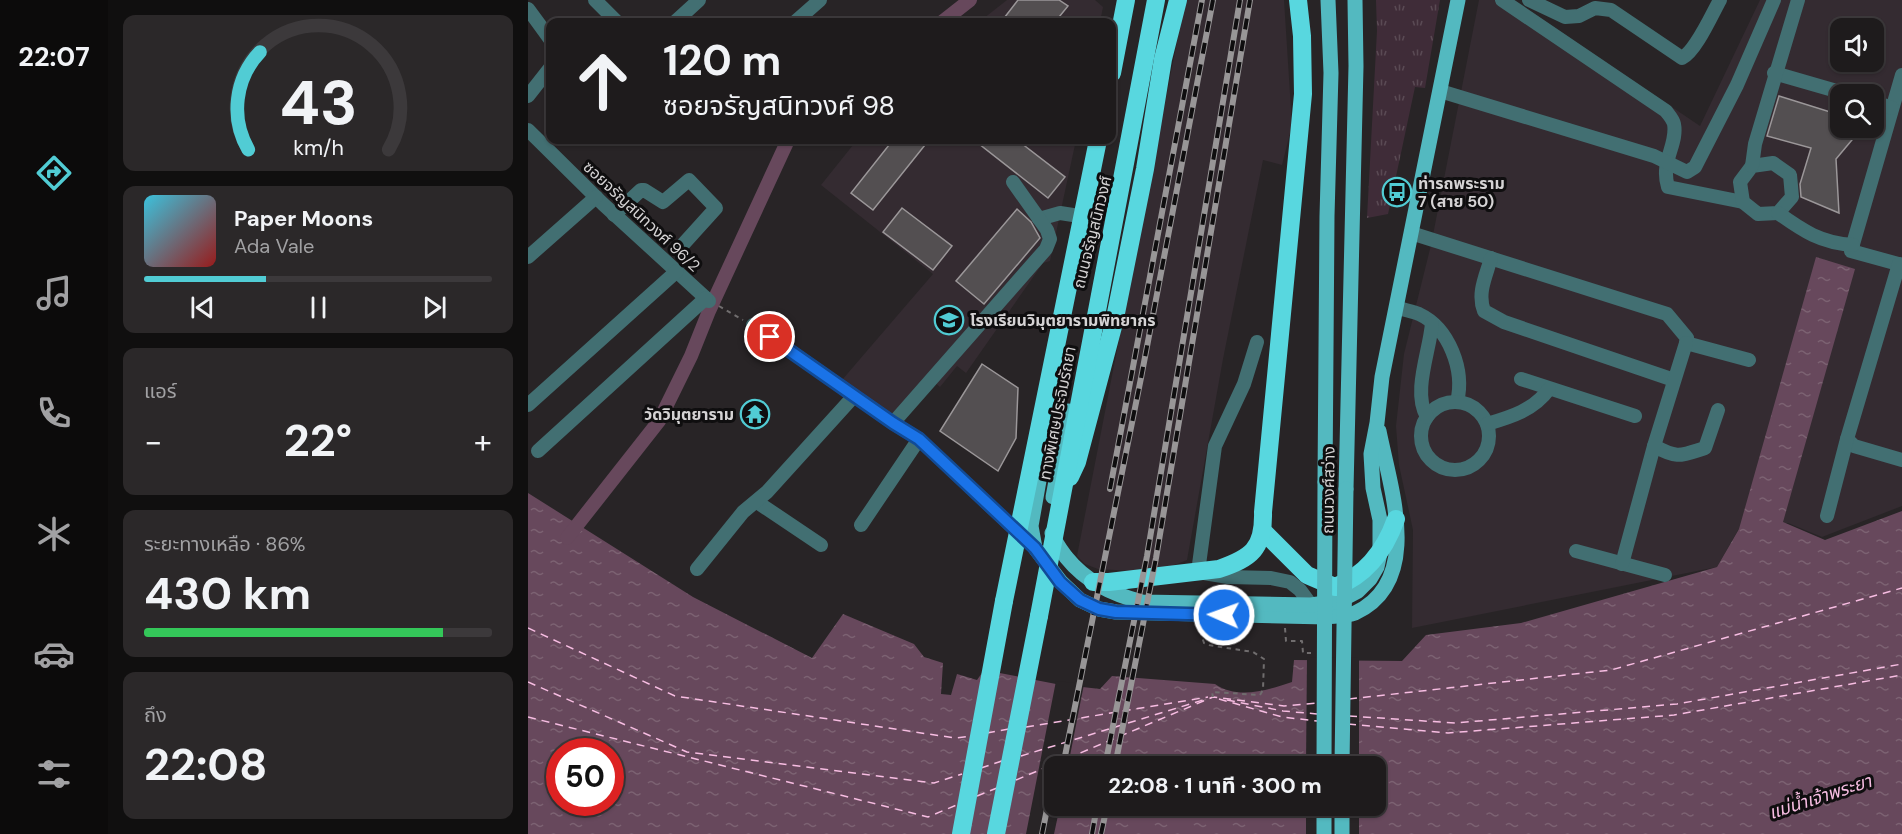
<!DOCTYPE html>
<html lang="th">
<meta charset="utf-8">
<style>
:root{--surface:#1e1b1c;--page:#2b2829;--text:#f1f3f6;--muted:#a1a1a3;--line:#3c393b;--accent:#51ccd4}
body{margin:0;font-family:"DM Sans","Noto Sans Thai",sans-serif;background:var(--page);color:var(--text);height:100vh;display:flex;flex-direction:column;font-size:22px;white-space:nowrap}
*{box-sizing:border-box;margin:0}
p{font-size:20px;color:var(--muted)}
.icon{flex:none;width:33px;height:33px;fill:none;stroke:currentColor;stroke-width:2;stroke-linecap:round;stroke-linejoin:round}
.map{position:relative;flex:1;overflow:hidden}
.panel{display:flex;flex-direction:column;gap:15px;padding:15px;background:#100f0f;width:420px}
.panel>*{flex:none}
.top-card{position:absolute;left:18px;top:18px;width:570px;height:126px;border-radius:12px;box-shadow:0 2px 4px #0004,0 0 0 2px var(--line);background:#1e1b1c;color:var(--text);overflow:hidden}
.buttons{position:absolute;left:1302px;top:18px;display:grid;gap:12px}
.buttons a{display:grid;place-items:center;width:54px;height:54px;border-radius:12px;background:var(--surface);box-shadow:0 2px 4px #0004,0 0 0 2px var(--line);font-size:30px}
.speed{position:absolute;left:18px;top:738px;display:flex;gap:12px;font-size:30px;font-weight:700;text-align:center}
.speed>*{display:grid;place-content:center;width:78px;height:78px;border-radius:50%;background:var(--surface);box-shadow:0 2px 4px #0004,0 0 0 2px var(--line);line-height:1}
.speed .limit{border:9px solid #d22;background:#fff;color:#111}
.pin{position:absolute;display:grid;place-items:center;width:51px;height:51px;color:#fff;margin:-26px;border:3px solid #fff;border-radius:50%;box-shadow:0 2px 6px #0007}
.me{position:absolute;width:66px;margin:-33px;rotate:272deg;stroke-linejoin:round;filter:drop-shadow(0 0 4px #0008)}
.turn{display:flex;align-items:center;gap:21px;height:126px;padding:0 18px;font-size:27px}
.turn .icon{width:78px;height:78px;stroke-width:2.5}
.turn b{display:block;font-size:42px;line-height:51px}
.big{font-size:45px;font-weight:700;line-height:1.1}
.panel .card{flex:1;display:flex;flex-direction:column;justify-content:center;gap:9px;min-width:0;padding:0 21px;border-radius:12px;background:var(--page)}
.panel .dial{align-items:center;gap:0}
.dial svg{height:156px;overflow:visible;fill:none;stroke:var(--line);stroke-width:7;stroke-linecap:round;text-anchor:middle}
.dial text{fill:var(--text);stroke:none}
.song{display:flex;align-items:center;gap:18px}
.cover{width:72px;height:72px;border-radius:9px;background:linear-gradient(135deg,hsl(190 70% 55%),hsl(0 70% 35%))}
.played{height:6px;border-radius:3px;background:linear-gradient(90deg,var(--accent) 35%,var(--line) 35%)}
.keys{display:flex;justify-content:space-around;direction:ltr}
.heat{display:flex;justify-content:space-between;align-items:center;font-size:33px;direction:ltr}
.charge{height:9px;border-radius:4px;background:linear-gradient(90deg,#34c759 86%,var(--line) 0)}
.trip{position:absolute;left:516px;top:756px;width:342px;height:60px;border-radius:12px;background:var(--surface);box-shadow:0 2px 4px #0004,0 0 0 2px var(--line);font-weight:700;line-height:60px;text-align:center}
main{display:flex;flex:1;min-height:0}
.tabs{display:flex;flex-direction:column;width:108px;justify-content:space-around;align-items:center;background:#0c0b0b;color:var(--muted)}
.tabs .icon{width:42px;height:42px}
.tabs .current{color:var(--accent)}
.tabs b{font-size:27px;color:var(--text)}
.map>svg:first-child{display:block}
</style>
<main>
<nav class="tabs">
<b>22:07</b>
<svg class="icon current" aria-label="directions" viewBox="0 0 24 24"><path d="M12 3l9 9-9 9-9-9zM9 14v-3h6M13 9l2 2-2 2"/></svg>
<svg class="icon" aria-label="music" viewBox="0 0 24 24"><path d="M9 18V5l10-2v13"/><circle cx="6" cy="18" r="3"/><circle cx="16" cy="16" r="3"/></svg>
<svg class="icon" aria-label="phone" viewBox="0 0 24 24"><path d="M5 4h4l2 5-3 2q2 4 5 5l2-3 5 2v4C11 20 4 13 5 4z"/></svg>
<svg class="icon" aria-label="climate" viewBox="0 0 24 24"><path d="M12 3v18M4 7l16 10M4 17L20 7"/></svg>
<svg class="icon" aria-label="car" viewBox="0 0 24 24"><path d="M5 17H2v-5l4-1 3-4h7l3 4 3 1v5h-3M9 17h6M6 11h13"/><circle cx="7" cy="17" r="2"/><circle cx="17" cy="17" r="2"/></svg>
<svg class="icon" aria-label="filters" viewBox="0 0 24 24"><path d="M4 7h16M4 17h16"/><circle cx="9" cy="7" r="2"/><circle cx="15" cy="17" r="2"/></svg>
</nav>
<section class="panel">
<div class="card dial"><svg viewBox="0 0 100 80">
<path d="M14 69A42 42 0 1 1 86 69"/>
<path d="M14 69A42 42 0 0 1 20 19" stroke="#51ccd4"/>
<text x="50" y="56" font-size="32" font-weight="700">43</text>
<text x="50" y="72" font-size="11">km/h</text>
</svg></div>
<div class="card">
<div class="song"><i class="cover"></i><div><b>Paper Moons</b><p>Ada Vale</p></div></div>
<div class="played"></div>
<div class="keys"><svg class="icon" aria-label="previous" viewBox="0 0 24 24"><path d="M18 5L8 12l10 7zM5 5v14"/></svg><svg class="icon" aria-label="pause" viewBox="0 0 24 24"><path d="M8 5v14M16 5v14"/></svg><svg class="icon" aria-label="next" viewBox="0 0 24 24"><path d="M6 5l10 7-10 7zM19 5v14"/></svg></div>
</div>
<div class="card"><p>แอร์</p>
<div class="heat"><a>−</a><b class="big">22°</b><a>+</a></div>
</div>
<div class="card"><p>ระยะทางเหลือ · 86%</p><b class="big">430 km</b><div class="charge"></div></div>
<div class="card"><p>ถึง</p><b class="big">22:08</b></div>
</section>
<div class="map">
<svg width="1374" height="834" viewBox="0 0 1374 834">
<defs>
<pattern id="park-tufts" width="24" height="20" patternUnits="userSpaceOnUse" patternTransform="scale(1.5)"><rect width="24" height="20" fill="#3f2c38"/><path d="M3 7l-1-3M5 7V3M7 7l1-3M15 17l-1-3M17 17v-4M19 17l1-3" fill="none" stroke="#5a4a54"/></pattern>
<pattern id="water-ripples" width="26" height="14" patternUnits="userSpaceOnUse" patternTransform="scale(1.5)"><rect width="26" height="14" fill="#67485c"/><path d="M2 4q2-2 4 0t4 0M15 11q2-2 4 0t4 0" fill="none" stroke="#7c6272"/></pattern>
</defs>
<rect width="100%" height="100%" fill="#282426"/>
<!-- built -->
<g fill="#342b31" fill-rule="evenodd">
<path d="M479,0H567L575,7L572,22H451Z"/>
<path d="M657,0H756L764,125L754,165L735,160L695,359L659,560L639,568L604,571L570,569L557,564L549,556Z"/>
<path d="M951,0H986L1172,126L1232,0H1374V506L1294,537L1260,523L1210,530L1189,567L884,628L885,530L871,465L868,426L876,354L903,245ZM1312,28H1346V62H1312ZM1312,94H1346V128H1312Z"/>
<path d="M329,140H548L522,261L515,263L438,373L429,366L412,387L405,381L371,420L314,380L405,274L293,185Z"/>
</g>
<!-- park -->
<path fill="url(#park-tufts)" d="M848,0H912L897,88L887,87L860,214L839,218L849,31Z"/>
<!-- water -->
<path fill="url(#water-ripples)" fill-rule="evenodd" d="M1288,257L1327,269L1255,522L1297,540L1374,511V834H0V493L165,597L284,658L315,614L386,644L396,657L415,663L413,694L423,695L429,674L449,680L456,670L528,684L572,689L584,676L687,684C710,700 740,690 764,682L766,660L874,661L898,635L993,623L1189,567L1211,529ZM32,752H82V802H32ZM526,766H848V806H526Z"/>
<!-- pier -->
<g fill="#282426">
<path d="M779,657L831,658V766H778Z"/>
<path d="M528,681L556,684L540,766H526V806H532L526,834H498Z"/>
<rect x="778" y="806" width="53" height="28"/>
</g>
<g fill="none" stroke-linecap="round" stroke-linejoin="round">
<!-- canal -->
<g stroke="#67485c" stroke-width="14">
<path d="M414,22L442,0"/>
<path d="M39,538L131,421L163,356L181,311L260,140"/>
</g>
<!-- ferry -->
<g stroke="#f7bde2" stroke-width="1.5" stroke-dasharray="8 6" stroke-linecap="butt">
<path d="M0,628L147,696L427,738L443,736"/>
<path d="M0,682L159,752L406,783L434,774"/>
<path d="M691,699L754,717L789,721"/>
<path d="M821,699L1083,670L1374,588"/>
<path d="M699,700L755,711L789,714"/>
<path d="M821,716L927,723L1149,704L1374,664"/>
<path d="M0,717L400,817L431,804"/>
<path d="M820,724L920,733L1146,715L1374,675"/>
<path d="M498,727L680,697"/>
<path d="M459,733L481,729"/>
<path d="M493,756L675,700"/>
<path d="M453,768L474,761"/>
<path d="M488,780L685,697L756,706L789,703"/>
<path d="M449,796L469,788"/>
</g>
</g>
<!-- building -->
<g fill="#534f51" stroke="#9b9799" stroke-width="1.5">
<path d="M490,0H531L540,6L527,22H473Z"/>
<path d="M1251,96L1312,115V128H1334L1308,159L1311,213L1273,197L1272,184L1283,148L1239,136Z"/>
<path d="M365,140H401L345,210L323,193Z"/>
<path d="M446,140H489L537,177L520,198Z"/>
<path d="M374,208L424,246L405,270L355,232Z"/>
<path d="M489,209L503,222L512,238L456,304L428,281Z"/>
<path d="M454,364L490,388L488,438L470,471L412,431Z"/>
</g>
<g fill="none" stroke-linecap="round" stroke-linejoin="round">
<!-- path -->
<g stroke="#706d6e" stroke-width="2" stroke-dasharray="4.5 4.5" stroke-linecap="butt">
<path d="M191,306L215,320"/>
<path d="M757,628L758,641H774L775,653H783"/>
<path d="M672,631L676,643L680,645L725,652L736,659L735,690L732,695L684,692L685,697"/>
</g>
<!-- minor -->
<g stroke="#426f72" stroke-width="14">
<path d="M67,0L89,22"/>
<path d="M974,0L1138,111C1141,115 1145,119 1146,124C1150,145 1132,161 1140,187L1215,202"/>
<path d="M1001,0L1037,17L1051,16L1067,8L1083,10L1154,58C1168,51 1184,14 1192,0"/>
<path d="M0,9L22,39"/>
<path d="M147,22L171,0"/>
<path d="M267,22L292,0"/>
<path d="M1246,73L1319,94"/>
<path d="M1374,75L1323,251L1374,265"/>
<path d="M912,91L1126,156L1159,172L1167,167L1209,85L1246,0"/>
<path d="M0,96L22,68"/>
<path d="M1346,102L1364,108"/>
<path d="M0,130L75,204L181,301"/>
<path d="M1245,163L1262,175L1264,197L1250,213L1230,214L1215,202L1212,182L1224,166Z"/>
<path d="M1224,166L1227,144L1270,0"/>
<path d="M1250,213C1275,231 1293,243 1325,245"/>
<path d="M86,215L113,190H116L135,202L161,180L188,208L150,250"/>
<path d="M511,219L532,213L558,217"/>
<path d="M883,233L1139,314L1159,338L1158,343L1221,360"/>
<path d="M0,257L68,197"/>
<path d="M963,258C958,276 949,293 956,311L976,322L1146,380"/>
<path d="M868,307C875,310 884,311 891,314C921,328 937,370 929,402"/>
<path d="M225,325L365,423L391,439L495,537"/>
<path d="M729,342L716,384L687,446L670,572L700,577L743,578L762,582L772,590L783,605"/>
<path d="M993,379L1107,416"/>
<circle cx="927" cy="436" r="34"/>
<path d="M0,405L149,271"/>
<path d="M899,417C884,392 902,351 904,323"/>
<path d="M365,423L518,249L522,239L519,230L485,182"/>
<path d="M959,424C983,417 1006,410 1021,389"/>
<path d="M1319,439L1326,446L1374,460"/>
<path d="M1126,446C1150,459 1152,456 1177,448L1190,410"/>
<path d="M10,451L178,298"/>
<path d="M229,502L293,545"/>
<path d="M1299,516L1319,439L1371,264"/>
<path d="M333,525L391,439"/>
<path d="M1048,551L1137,575"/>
<path d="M1094,564L1126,446L1158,343"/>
<path d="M169,569L215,512L239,492L326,396"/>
</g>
<!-- major -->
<g stroke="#53b9c0" stroke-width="15">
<path d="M522,418L503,526L507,548L533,582L552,600L571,609L588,612L799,617C808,616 819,616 827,613C896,581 862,487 851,431"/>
<path d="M797,482L799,216L803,73L800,0"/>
<path d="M818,489L828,66L827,0"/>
<path d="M525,497L541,411"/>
<path d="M524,533C527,543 532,549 538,557C558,582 584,594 614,602L783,605L811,601L830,591L842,579L849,567L852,553V520L845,488L843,454L849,423L854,377L930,0"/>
<path d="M796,834V806"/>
<path d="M814,834V806"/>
</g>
<!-- highway -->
<g stroke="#58d7df" stroke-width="18">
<path d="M584,73L598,0"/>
<path d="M542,477L549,462L586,323L617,169L635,59L650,0"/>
<path d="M736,532L779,575L807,587C839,575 857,550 868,519"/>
<path d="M565,582H581L691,569C723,558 736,549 735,512L775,94L774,36L770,0"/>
<path d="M433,834L476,601"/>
<path d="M468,834L511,616"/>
</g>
<!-- rail casing -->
<g stroke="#989697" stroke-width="6">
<g id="rail">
<path d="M582,489L674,0"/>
<path d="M535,766L613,378L685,0"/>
<path d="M577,766L619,556L712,0"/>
<path d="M587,766L628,558L722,0"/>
<path d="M514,834L526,774"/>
<path d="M564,834L569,806"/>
<path d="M573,834L579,806"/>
</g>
</g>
<!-- rail -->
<use href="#rail" stroke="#0f0e0f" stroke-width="4" stroke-dasharray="11" stroke-linecap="butt"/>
<!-- major-bridge -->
<g stroke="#53b9c0" stroke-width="15">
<path d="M796,766L797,482"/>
<path d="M814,766L818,489"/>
</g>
<!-- highway-bridge -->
<g stroke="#58d7df" stroke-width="18">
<path d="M476,601L570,140"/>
<path d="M511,616L628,0"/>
</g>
</g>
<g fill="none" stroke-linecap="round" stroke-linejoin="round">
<!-- route casing -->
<g stroke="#114b97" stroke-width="15">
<path id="route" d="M242,337L365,423L391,439L507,548L532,582L552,600L571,609L588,612L696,615"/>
</g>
<!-- route -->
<use href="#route" stroke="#1a73e8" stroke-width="10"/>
</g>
<!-- icons -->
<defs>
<g id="bus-ring" transform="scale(1.5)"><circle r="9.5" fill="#0f0e0f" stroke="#51ccd4" stroke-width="1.5"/><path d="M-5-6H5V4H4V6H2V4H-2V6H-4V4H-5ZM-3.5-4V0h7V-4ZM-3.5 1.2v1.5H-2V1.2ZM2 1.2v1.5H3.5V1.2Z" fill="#51ccd4"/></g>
<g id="school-ring" transform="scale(1.5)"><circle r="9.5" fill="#0f0e0f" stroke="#51ccd4" stroke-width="1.5"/><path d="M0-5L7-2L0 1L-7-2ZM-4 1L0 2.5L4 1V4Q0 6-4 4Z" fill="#51ccd4"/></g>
<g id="temple-ring" transform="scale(1.5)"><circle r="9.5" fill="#0f0e0f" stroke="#51ccd4" stroke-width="1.5"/><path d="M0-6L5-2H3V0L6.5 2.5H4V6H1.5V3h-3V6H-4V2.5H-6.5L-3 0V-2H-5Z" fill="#51ccd4"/></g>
</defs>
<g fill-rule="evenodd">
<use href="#bus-ring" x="869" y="192"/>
<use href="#school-ring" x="421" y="320"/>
<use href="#temple-ring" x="227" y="414"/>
</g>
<g text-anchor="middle" stroke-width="6" stroke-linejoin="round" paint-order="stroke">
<!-- poi labels -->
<g font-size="16" font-weight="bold" fill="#d5d3d4" stroke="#0f0e0f" text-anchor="start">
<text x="890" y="189">ท่ารถพระราม<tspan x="890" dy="18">7 (สาย 50)</tspan></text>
<text x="442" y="326">โรงเรียนวิมุตยารามพิทยากร</text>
<text x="206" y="420" text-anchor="end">วัดวิมุตยาราม</text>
</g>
<!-- street labels -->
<g font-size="16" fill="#d5d3d4" stroke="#0f0e0f">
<text transform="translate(114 216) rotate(43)" y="6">ซอยจรัญสนิทวงศ์ 96/2</text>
<text transform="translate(564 232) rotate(-76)" y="6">ถนนจรัญสนิทวงศ์</text>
<text transform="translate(529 413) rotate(-79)" y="6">ทางพิเศษประจิมรัถยา</text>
<text transform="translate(800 490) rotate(-89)" y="6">ถนนวงศ์สว่าง</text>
</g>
<!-- water labels -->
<g font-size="18" font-style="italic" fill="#f7bde2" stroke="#0f0e0f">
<text transform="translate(1292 797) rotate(-18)" y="6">แม่น้ำเจ้าพระยา</text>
</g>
</g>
</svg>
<div class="buttons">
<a><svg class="icon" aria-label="sound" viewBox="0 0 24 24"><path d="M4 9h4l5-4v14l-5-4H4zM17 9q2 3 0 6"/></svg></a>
<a><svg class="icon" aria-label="search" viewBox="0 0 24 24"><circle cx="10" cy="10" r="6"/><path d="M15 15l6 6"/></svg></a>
</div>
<div class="speed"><div class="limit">50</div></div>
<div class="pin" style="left:242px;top:337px;background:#d93025"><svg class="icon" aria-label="arrive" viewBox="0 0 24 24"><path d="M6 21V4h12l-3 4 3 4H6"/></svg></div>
<svg class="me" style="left:696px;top:615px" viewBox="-20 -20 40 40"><circle r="17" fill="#1a73e8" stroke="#fff" stroke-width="3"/><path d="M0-11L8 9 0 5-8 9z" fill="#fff"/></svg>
<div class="trip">22:08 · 1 นาที · 300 m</div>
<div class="top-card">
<div class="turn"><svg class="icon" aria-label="ahead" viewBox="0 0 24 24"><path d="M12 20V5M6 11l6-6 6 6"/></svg><div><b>120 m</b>ซอยจรัญสนิทวงศ์ 98</div></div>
</div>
</div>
</main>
